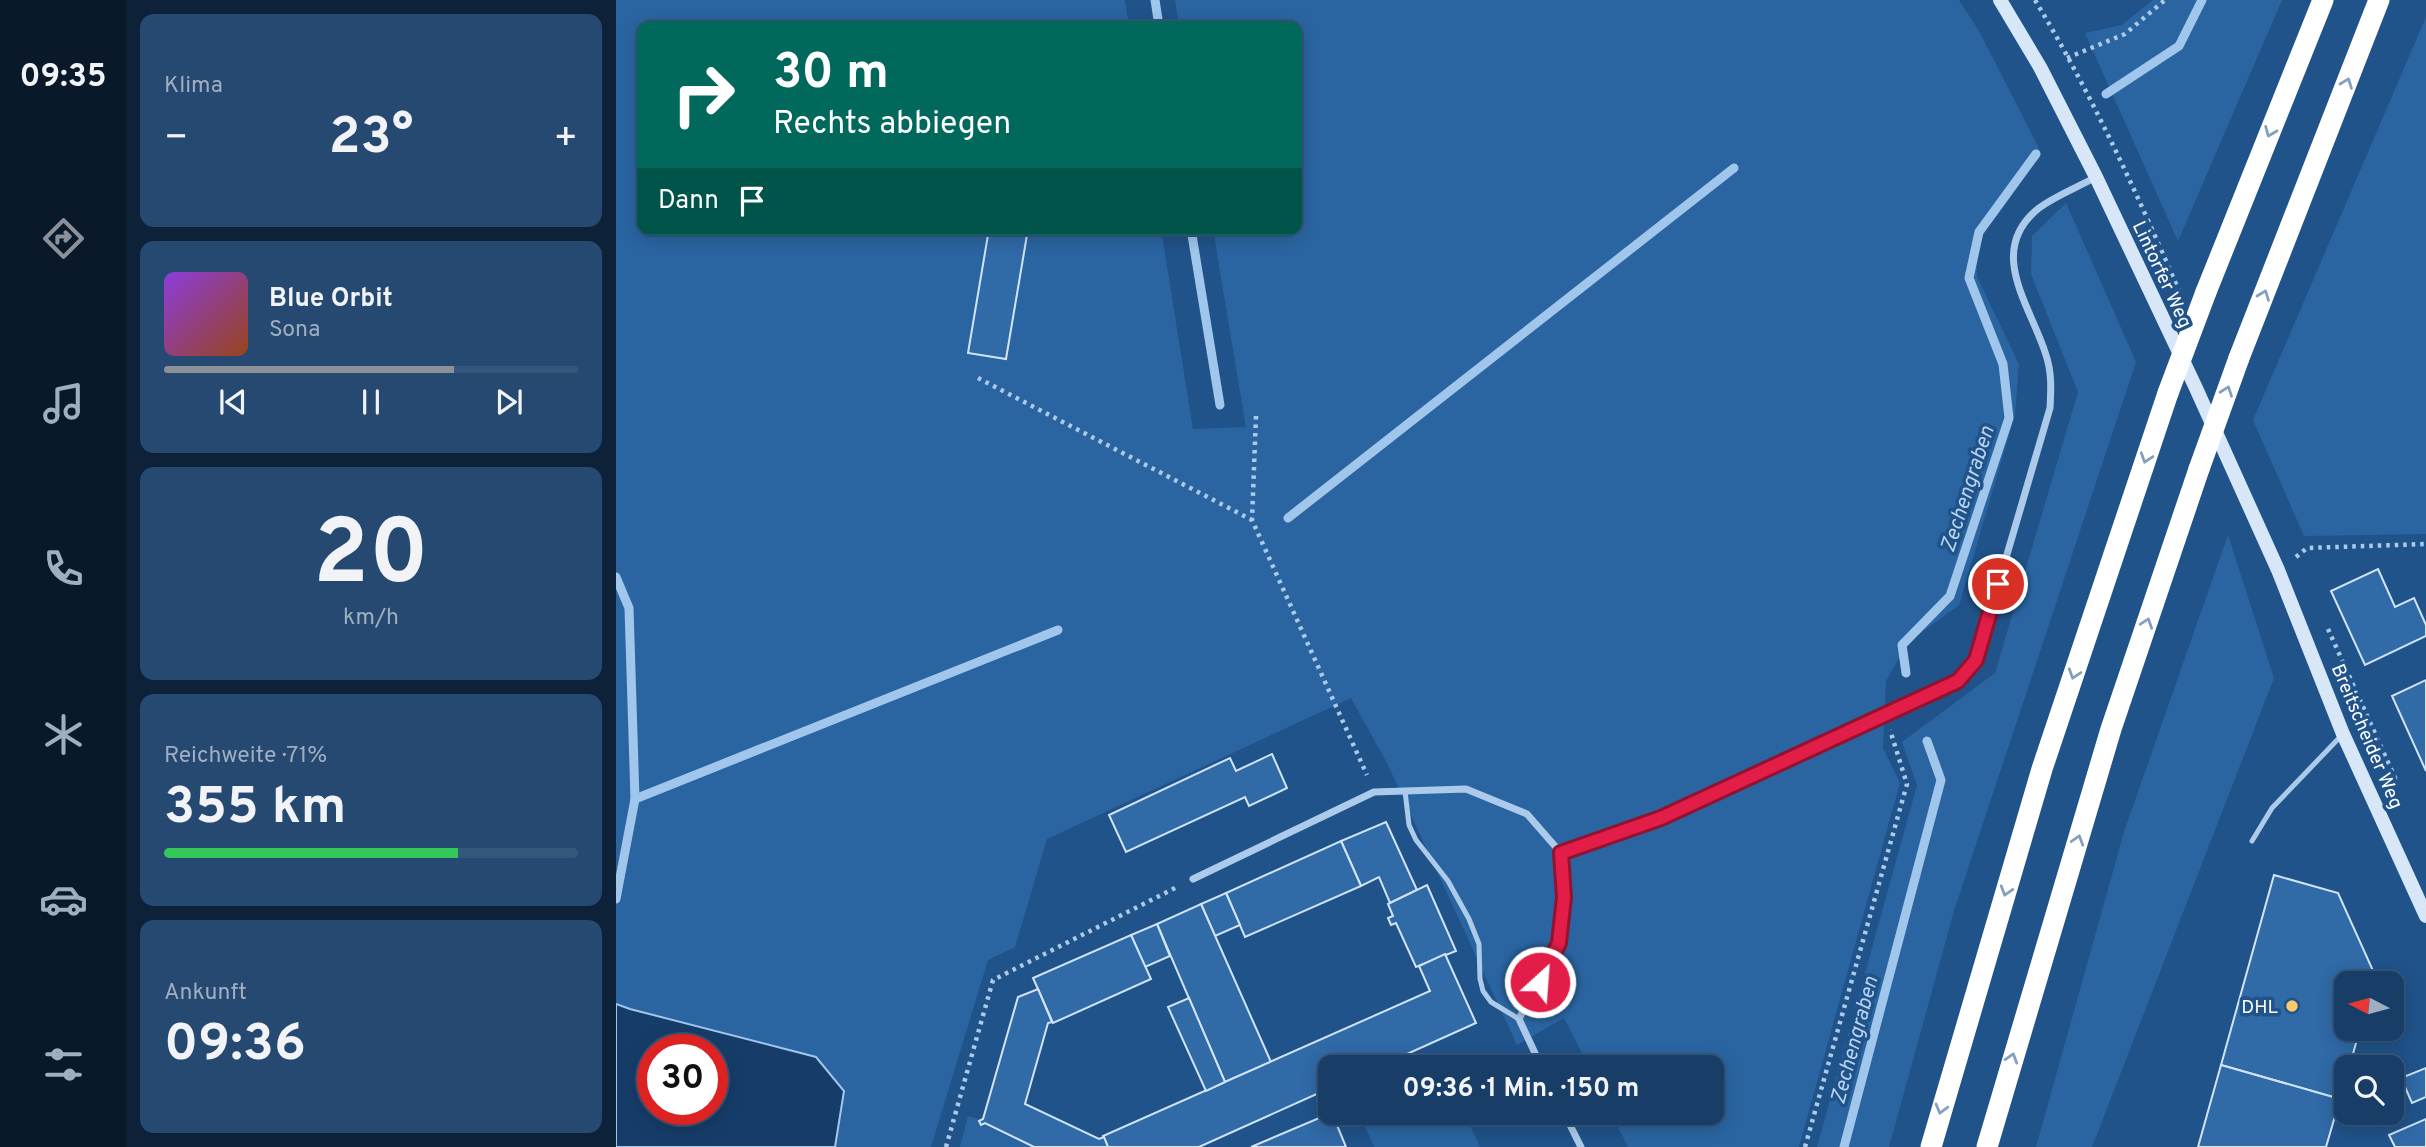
<!DOCTYPE html>
<html lang="de">
<meta charset="utf-8">
<style>
:root{--surface:#183e68;--page:#254971;--text:#f1f3f6;--muted:#9faec0;--line:#36577c;--accent:#8c9099}
body{margin:0;font-family:Overpass,sans-serif;background:var(--page);color:var(--text);height:100vh;display:flex;flex-direction:column;font-size:26px;white-space:nowrap}
*{box-sizing:border-box;margin:0}
p{font-size:23px;color:var(--muted)}
.icon{flex:none;width:38px;height:38px;fill:none;stroke:currentColor;stroke-width:2;stroke-linecap:round;stroke-linejoin:round}
.map{position:relative;flex:1;overflow:hidden}
.details{display:flex;flex-direction:column;gap:14px;padding:14px;background:#0d2239;width:490px}
.details>*{flex:none}
.hud{position:absolute;left:21px;top:21px;width:665px;height:214px;border-radius:14px;box-shadow:0 4px 18px #0003,0 0 0 2px var(--line);background:#00695c;color:#fff;overflow:hidden}
.needle{width:46px;rotate:276deg}
.controls{position:absolute;left:1718px;top:971px;display:grid;gap:14px}
.controls a{display:grid;place-items:center;width:70px;height:70px;border-radius:14px;background:var(--surface);box-shadow:0 4px 18px #0003,0 0 0 2px var(--line);font-size:35px}
.speed{position:absolute;left:21px;top:1034px;display:flex;gap:14px;font-size:35px;font-weight:700;text-align:center}
.speed>*{display:grid;place-content:center;width:91px;height:91px;border-radius:50%;background:var(--surface);box-shadow:0 4px 18px #0003,0 0 0 2px var(--line);line-height:1}
.speed .limit{border:10px solid #d22;background:#fff;color:#111}
.pin{position:absolute;display:grid;place-items:center;width:60px;height:60px;color:#fff;margin:-30px;border:4px solid #fff;border-radius:50%;box-shadow:0 2px 7px #0007}
.me{position:absolute;width:77px;margin:-38px;rotate:26deg;stroke-linejoin:round;filter:drop-shadow(0 0 5px #0008)}
.turn{display:flex;align-items:center;gap:24px;height:147px;padding:0 21px;font-size:32px}
.turn .icon{width:91px;height:91px;stroke-width:2.5}
.turn b{display:block;font-size:49px;line-height:60px}
.then{display:flex;align-items:center;height:66px;padding:0 21px;background:#0003;gap:14px;font-size:26px}
.big{font-size:52px;font-weight:700;line-height:1.1}
.details .tile{flex:1;display:flex;flex-direction:column;justify-content:center;gap:10px;min-width:0;padding:0 24px;border-radius:14px;background:var(--page)}
.details .dial{align-items:center;gap:0}
.dial b{font-size:91px;line-height:1}
.song{display:flex;align-items:center;gap:21px}
.cover{width:84px;height:84px;border-radius:10px;background:linear-gradient(135deg,hsl(270 70% 55%),hsl(20 70% 35%))}
.played{height:7px;border-radius:4px;background:linear-gradient(90deg,var(--accent) 70%,var(--line) 70%)}
.keys{display:flex;justify-content:space-around;direction:ltr}
.heat{display:flex;justify-content:space-between;align-items:center;font-size:38px;direction:ltr}
.charge{height:10px;border-radius:5px;background:linear-gradient(90deg,#34c759 71%,var(--line) 0)}
.trip{position:absolute;left:702px;top:1055px;width:406px;height:70px;border-radius:14px;background:var(--surface);box-shadow:0 4px 18px #0003,0 0 0 2px var(--line);font-weight:700;line-height:70px;text-align:center}
main{display:flex;flex:1;min-height:0}
.tabs{display:flex;flex-direction:column;width:126px;justify-content:space-around;align-items:center;background:#0a192a;color:var(--muted)}
.tabs .icon{width:49px;height:49px}
.tabs .active{color:var(--accent)}
.tabs b{font-size:32px;color:var(--text)}
.map>svg:first-child{display:block}
</style>
<main>
<nav class="tabs">
<b>09:35</b>
<svg class="icon active" aria-label="directions" viewBox="0 0 24 24"><path d="M12 3l9 9-9 9-9-9zM9 14v-3h6M13 9l2 2-2 2"/></svg>
<svg class="icon" aria-label="music" viewBox="0 0 24 24"><path d="M9 18V5l10-2v13"/><circle cx="6" cy="18" r="3"/><circle cx="16" cy="16" r="3"/></svg>
<svg class="icon" aria-label="phone" viewBox="0 0 24 24"><path d="M5 4h4l2 5-3 2q2 4 5 5l2-3 5 2v4C11 20 4 13 5 4z"/></svg>
<svg class="icon" aria-label="climate" viewBox="0 0 24 24"><path d="M12 3v18M4 7l16 10M4 17L20 7"/></svg>
<svg class="icon" aria-label="car" viewBox="0 0 24 24"><path d="M5 17H2v-5l4-1 3-4h7l3 4 3 1v5h-3M9 17h6M6 11h13"/><circle cx="7" cy="17" r="2"/><circle cx="17" cy="17" r="2"/></svg>
<svg class="icon" aria-label="filters" viewBox="0 0 24 24"><path d="M4 7h16M4 17h16"/><circle cx="9" cy="7" r="2"/><circle cx="15" cy="17" r="2"/></svg>
</nav>
<section class="details">
<div class="tile"><p>Klima</p>
<div class="heat"><a>−</a><b class="big">23°</b><a>+</a></div>
</div>
<div class="tile">
<div class="song"><i class="cover"></i><div><b>Blue Orbit</b><p>Sona</p></div></div>
<div class="played"></div>
<div class="keys"><svg class="icon" aria-label="previous" viewBox="0 0 24 24"><path d="M18 5L8 12l10 7zM5 5v14"/></svg><svg class="icon" aria-label="pause" viewBox="0 0 24 24"><path d="M8 5v14M16 5v14"/></svg><svg class="icon" aria-label="next" viewBox="0 0 24 24"><path d="M6 5l10 7-10 7zM19 5v14"/></svg></div>
</div>
<div class="tile dial"><b>20</b><p>km/h</p></div>
<div class="tile"><p>Reichweite · 71%</p><b class="big">355 km</b><div class="charge"></div></div>
<div class="tile"><p>Ankunft</p><b class="big">09:36</b></div>
</section>
<div class="map">
<svg width="1810" height="1147" viewBox="0 0 1810 1147">
<rect width="100%" height="100%" fill="#20538a"/>
<!-- green -->
<g fill="#2a65a2" fill-rule="evenodd">
<path d="M0,0H509L513,26H26V229H545L577,429L630,427L597,229H681V26H563L559,0H1343L1363,31L1425,152L1360,231L1361,277L1403,364L1399,415L1343,605L1291,643L1270,681L1267,748L1284,783L1183,1147H1012L995,1113H1096V1068L973,1067L948,1018L901,1045L771,763L735,698L431,839L399,947L372,960L315,1147H0ZM37,1050H96V1110H37Z"/>
<path d="M1537,0H1666L1562,241L1469,33L1506,25Z"/>
<path d="M1810,17V534L1688,536L1637,420Z"/>
<path d="M1450,203L1520,362L1338,911L1273,1147H1201L1301,785L1286,742L1379,673L1462,392L1415,274L1416,236Z"/>
<path d="M1612,535L1658,678L1476,1147H1420L1508,832Z"/>
<path d="M743,1113H848L864,1147H758Z"/>
<path d="M352,1116L367,1120L421,1147H344Z"/>
</g>
<!-- water -->
<path fill="#163d69" stroke="#a0c6ec" stroke-width="2" fill-rule="evenodd" d="M0,1004L14,1009L200,1057L228,1091L219,1147H0ZM37,1050H96V1110H37Z"/>
<g fill="none" stroke-linecap="round" stroke-linejoin="round">
<!-- stream -->
<g stroke="#a0c6ec" stroke-width="9">
<path d="M539,0L543,26"/>
<path d="M1490,94L1563,46L1586,0"/>
<path d="M575,229L604,405"/>
<path d="M672,518L1118,168"/>
<path d="M0,577L13,608L19,799L0,899"/>
<path d="M1290,673L1286,645L1334,596L1393,418L1387,364L1353,278L1363,232L1420,154"/>
<path d="M19,799L442,630"/>
<path d="M1228,1147L1325,780L1311,741"/>
</g>
</g>
<!-- building -->
<g fill="#306aa7" stroke="#d1e4f8" stroke-width="2">
<path d="M373,229H412L390,359L352,353Z"/>
<path d="M1762,569L1779,607L1798,598L1810,625V636L1749,665L1715,591Z"/>
<path d="M1810,680V771L1776,696Z"/>
<path d="M656,754L671,788L633,806L629,797L510,852L493,815L614,758L620,771Z"/>
<path d="M770,822L801,890L774,903L763,877L745,886L725,841Z"/>
<path d="M725,841L745,886L629,937L610,893Z"/>
<path d="M1658,875L1722,893L1759,975L1757,984H1731V1029H1744L1733,1068H1731L1724,1099L1605,1065Z"/>
<path d="M811,885L840,951L800,967L780,923L775,925L772,918L777,916L772,904Z"/>
<path d="M610,893L624,925L599,936L585,904Z"/>
<path d="M585,904L655,1062L609,1082L541,924Z"/>
<path d="M541,924L554,956L529,967L515,935Z"/>
<path d="M515,935L535,979L437,1023L417,978Z"/>
<path d="M829,954L860,1023L760,1068H714V1088L583,1147H492L487,1136L814,991L803,966Z"/>
<path d="M422,989L436,1022L432,1023L409,1104L483,1139L488,1137L492,1147H418L369,1123L365,1125L363,1121L367,1119L402,997Z"/>
<path d="M573,998L609,1082L590,1091L552,1007Z"/>
<path d="M1605,1065L1724,1099L1710,1147H1582Z"/>
<path d="M1810,1068V1097L1796,1103L1785,1078Z"/>
<path d="M716,1113L730,1147H635L715,1113Z"/>
<path d="M1810,1119V1147H1779L1773,1135Z"/>
</g>
<g fill="none" stroke-linecap="round" stroke-linejoin="round">
<!-- path -->
<g stroke="#accbeb" stroke-width="4.5" stroke-dasharray="3.5 5" stroke-linecap="butt">
<path d="M1419,0C1475,93 1520,191 1563,291"/>
<path d="M1451,58L1509,34L1549,0"/>
<path d="M362,378L636,520"/>
<path d="M640,416L636,520L751,775"/>
<path d="M1680,557L1691,548L1810,544"/>
<path d="M1712,629L1779,778L1770,782"/>
<path d="M330,1147L377,980L561,887"/>
<path d="M1189,1147L1291,784L1274,730"/>
</g>
<!-- lane -->
<g stroke="#accbeb" stroke-width="5">
<path d="M789,791L793,825L800,840L832,881L853,919L863,944L864,979L867,991L875,1002L903,1019"/>
<path d="M1636,841L1656,808L1725,736"/>
</g>
<!-- street -->
<g stroke="#accbeb" stroke-width="7">
<path d="M577,879L758,792L850,789L911,814L945,853L1045,818L1342,681L1360,660L1434,408C1435,390 1436,373 1430,355C1415,306 1369,251 1423,208C1439,196 1462,187 1480,177"/>
<path d="M926,1068L903,1019L943,943L948,897L945,853"/>
<path d="M948,1113L965,1147"/>
</g>
<!-- secondary -->
<path stroke="#d7e7f8" stroke-width="14" d="M1384,0L1424,67L1480,177L1579,386L1662,570L1727,734L1810,916"/>
<!-- highway -->
<g stroke="#fff" stroke-width="21">
<path d="M1590,292L1707,0"/>
<path d="M1623,358L1763,0"/>
<path d="M1315,1147L1426,769L1552,393"/>
<path d="M1371,1147L1495,729L1583,469"/>
</g>
<!-- highway-bridge -->
<g stroke="#fff" stroke-width="21">
<path d="M1552,393L1590,292"/>
<path d="M1583,469L1623,358"/>
</g>
</g>
<!-- one-way arrows -->
<defs><path id="oneway-chevron" d="M-2-3.5L2.5 0L-2 3.5" fill="none" stroke-width="1.6" stroke-linecap="round" stroke-linejoin="round" transform="scale(1.75)"/></defs>
<g stroke="#84a0bf">
<use href="#oneway-chevron" transform="translate(1731 83) rotate(-69)"/>
<use href="#oneway-chevron" transform="translate(1654 132) rotate(112)"/>
<use href="#oneway-chevron" transform="translate(1648 295) rotate(-69)"/>
<use href="#oneway-chevron" transform="translate(1611 391) rotate(-70)"/>
<use href="#oneway-chevron" transform="translate(1530 458) rotate(108)"/>
<use href="#oneway-chevron" transform="translate(1531 623) rotate(-71)"/>
<use href="#oneway-chevron" transform="translate(1458 674) rotate(108)"/>
<use href="#oneway-chevron" transform="translate(1462 840) rotate(-73)"/>
<use href="#oneway-chevron" transform="translate(1390 891) rotate(107)"/>
<use href="#oneway-chevron" transform="translate(1396 1058) rotate(-73)"/>
<use href="#oneway-chevron" transform="translate(1325 1109) rotate(105)"/>
</g>
<g fill="none" stroke-linecap="round" stroke-linejoin="round">
<!-- route casing -->
<g stroke="#92132f" stroke-width="18">
<path id="route" d="M924,982L943,943L948,897L945,853L1045,818L1342,681L1360,660L1382,584"/>
</g>
<!-- route -->
<use href="#route" stroke="#e11d48" stroke-width="12"/>
</g>
<!-- markers -->
<circle fill="#f8ca6d" stroke="#20538a" stroke-width="2.5" cx="1676" cy="1006" r="7"/>
<g text-anchor="middle" stroke-width="7" stroke-linejoin="round" paint-order="stroke">
<!-- street labels -->
<g font-size="19" fill="#fff" stroke="#20538a">
<text transform="translate(1547 274) rotate(65)" y="7">Lintorfer Weg</text>
<text transform="translate(1752 736) rotate(67)" y="7">Breitscheider Weg</text>
</g>
<!-- poi labels -->
<g font-size="19" fill="#fff" stroke="#20538a" text-anchor="end">
<text x="1662" y="1013">DHL</text>
</g>
<!-- water labels -->
<g font-size="21" font-style="italic" fill="#b8d5f2" stroke="#20538a">
<text transform="translate(1351 489) rotate(-72)" y="7">Zechengraben</text>
<text transform="translate(1238 1040) rotate(-75)" y="7">Zechengraben</text>
</g>
</g>
</svg>
<div class="controls">
<a><svg class="needle" viewBox="-14 -14 28 28"><path d="M0-13l5 13h-10z" fill="#e53935"/><path d="M0 13l5-13h-10z" fill="#9faec0"/></svg></a>
<a><svg class="icon" aria-label="search" viewBox="0 0 24 24"><circle cx="10" cy="10" r="6"/><path d="M15 15l6 6"/></svg></a>
</div>
<div class="speed"><div class="limit">30</div></div>
<div class="pin" style="left:1382px;top:584px;background:#d93025"><svg class="icon" aria-label="arrive" viewBox="0 0 24 24"><path d="M6 21V4h12l-3 4 3 4H6"/></svg></div>
<svg class="me" style="left:924px;top:982px" viewBox="-20 -20 40 40"><circle r="17" fill="#e11d48" stroke="#fff" stroke-width="3"/><path d="M0-11L8 9 0 5-8 9z" fill="#fff"/></svg>
<div class="trip">09:36 · 1 Min. · 150 m</div>
<div class="hud">
<div class="turn"><svg class="icon" aria-label="right" viewBox="0 0 24 24"><path d="M7 20v-9h11M14 6l5 5-5 5"/></svg><div><b>30 m</b>Rechts abbiegen</div></div>
<div class="then">Dann<svg class="icon" aria-label="arrive" viewBox="0 0 24 24"><path d="M6 21V4h12l-3 4 3 4H6"/></svg></div>
</div>
</div>
</main>
